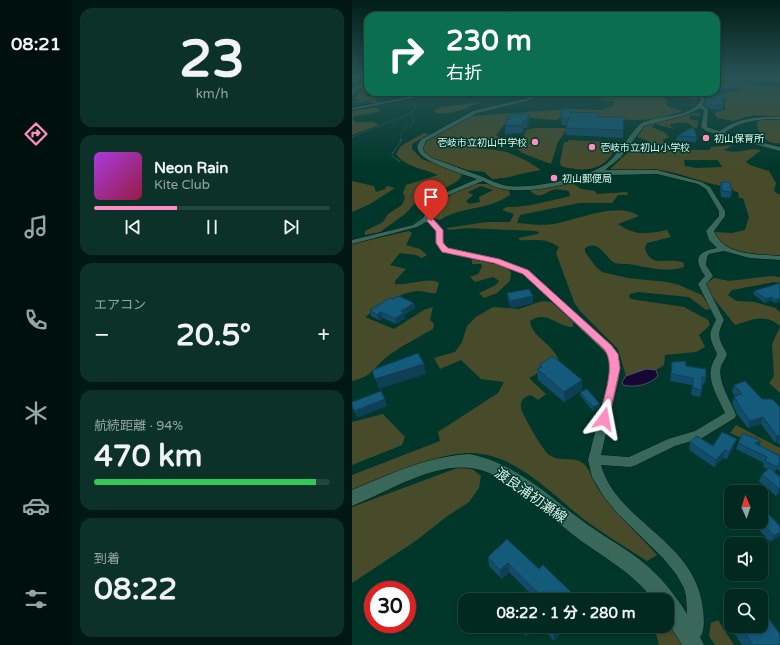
<!DOCTYPE html>
<html lang="ja">
<meta charset="utf-8">
<style>
:root{--surface:#012920;--page:#0b3129;--text:#f1f3f6;--muted:#96a6a5;--line:#23453e;--accent:#fd8ebf}
body{margin:0;font-family:"Varela Round","Noto Sans JP",sans-serif;background:var(--page);color:var(--text);height:100vh;display:flex;flex-direction:column;font-size:15px;white-space:nowrap}
*{box-sizing:border-box;margin:0}
p{font-size:13px;color:var(--muted)}
.icon{flex:none;width:22px;height:22px;fill:none;stroke:currentColor;stroke-width:2;stroke-linecap:round;stroke-linejoin:round}
.map{position:relative;flex:1;overflow:hidden}
.details{display:flex;flex-direction:column;gap:8px;padding:8px;background:#011712;width:280px}
.details>*{flex:none}
.guide{position:absolute;left:12px;top:12px;width:356px;height:84px;border-radius:12px;box-shadow:0 2px 6px #0003,0 0 0 1px var(--line);background:#0b6e4f;color:#fff;overflow:hidden}
.needle{width:26px;rotate:357deg}
.controls{position:absolute;left:372px;top:485px;display:grid;gap:8px}
.controls a{display:grid;place-items:center;width:44px;height:44px;border-radius:8px;background:var(--surface);box-shadow:0 2px 6px #0003,0 0 0 1px var(--line);font-size:20px}
.speed{position:absolute;left:12px;top:581px;display:flex;gap:8px;font-size:20px;font-weight:700;text-align:center}
.speed>*{display:grid;place-content:center;width:52px;height:52px;border-radius:50%;background:var(--surface);box-shadow:0 2px 6px #0003,0 0 0 1px var(--line);line-height:1}
.speed .limit{border:6px solid #d22;background:#fff;color:#111}
.pin{position:absolute;display:grid;place-items:center;width:34px;height:34px;color:#fff;margin:-41px -17px;border-radius:50% 50% 50% 0;rotate:-45deg;box-shadow:0 0 4px #0007}
.pin .icon{rotate:45deg}
.me{position:absolute;width:44px;margin:-22px;rotate:13deg;stroke-linejoin:round;filter:drop-shadow(0 0 3px #0008)}
.turn{display:flex;align-items:center;gap:14px;height:84px;padding:0 16px;font-size:18px}
.turn .icon{width:52px;height:52px;stroke-width:2.5}
.turn b{display:block;font-size:28px;line-height:34px}
.big{font-size:30px;font-weight:700;line-height:1.1}
.details .tile{flex:1;display:flex;flex-direction:column;justify-content:center;gap:6px;min-width:0;padding:0 14px;border-radius:12px;background:var(--page)}
.details .dial{align-items:center;gap:0}
.dial b{font-size:52px;line-height:1}
.song{display:flex;align-items:center;gap:12px}
.cover{width:48px;height:48px;border-radius:6px;background:linear-gradient(135deg,hsl(280 70% 55%),hsl(340 70% 35%))}
.played{height:4px;border-radius:2px;background:linear-gradient(90deg,var(--accent) 35%,var(--line) 35%)}
.keys{display:flex;justify-content:space-around;direction:ltr}
.heat{display:flex;justify-content:space-between;align-items:center;font-size:22px;direction:ltr}
.charge{height:6px;border-radius:3px;background:linear-gradient(90deg,#34c759 94%,var(--line) 0)}
.trip{position:absolute;left:106px;top:593px;width:216px;height:40px;border-radius:12px;background:var(--surface);box-shadow:0 2px 6px #0003,0 0 0 1px var(--line);font-weight:700;line-height:40px;text-align:center}
main{display:flex;flex:1;min-height:0}
.menu{display:flex;flex-direction:column;width:72px;justify-content:space-around;align-items:center;background:#00100d;color:var(--muted)}
.menu .icon{width:28px;height:28px}
.menu .on{color:var(--accent)}
.menu b{font-size:18px;color:var(--text)}
.map>svg:first-child{display:block}
</style>
<main>
<nav class="menu">
<b>08:21</b>
<svg class="icon on" aria-label="directions" viewBox="0 0 24 24"><path d="M12 3l9 9-9 9-9-9zM9 14v-3h6M13 9l2 2-2 2"/></svg>
<svg class="icon" aria-label="music" viewBox="0 0 24 24"><path d="M9 18V5l10-2v13"/><circle cx="6" cy="18" r="3"/><circle cx="16" cy="16" r="3"/></svg>
<svg class="icon" aria-label="phone" viewBox="0 0 24 24"><path d="M5 4h4l2 5-3 2q2 4 5 5l2-3 5 2v4C11 20 4 13 5 4z"/></svg>
<svg class="icon" aria-label="climate" viewBox="0 0 24 24"><path d="M12 3v18M4 7l16 10M4 17L20 7"/></svg>
<svg class="icon" aria-label="car" viewBox="0 0 24 24"><path d="M5 17H2v-5l4-1 3-4h7l3 4 3 1v5h-3M9 17h6M6 11h13"/><circle cx="7" cy="17" r="2"/><circle cx="17" cy="17" r="2"/></svg>
<svg class="icon" aria-label="filters" viewBox="0 0 24 24"><path d="M4 7h16M4 17h16"/><circle cx="9" cy="7" r="2"/><circle cx="15" cy="17" r="2"/></svg>
</nav>
<section class="details">
<div class="tile dial"><b>23</b><p>km/h</p></div>
<div class="tile">
<div class="song"><i class="cover"></i><div><b>Neon Rain</b><p>Kite Club</p></div></div>
<div class="played"></div>
<div class="keys"><svg class="icon" aria-label="previous" viewBox="0 0 24 24"><path d="M18 5L8 12l10 7zM5 5v14"/></svg><svg class="icon" aria-label="pause" viewBox="0 0 24 24"><path d="M8 5v14M16 5v14"/></svg><svg class="icon" aria-label="next" viewBox="0 0 24 24"><path d="M6 5l10 7-10 7zM19 5v14"/></svg></div>
</div>
<div class="tile"><p>エアコン</p>
<div class="heat"><a>−</a><b class="big">20.5°</b><a>+</a></div>
</div>
<div class="tile"><p>航続距離 · 94%</p><b class="big">470 km</b><div class="charge"></div></div>
<div class="tile"><p>到着</p><b class="big">08:22</b></div>
</section>
<div class="map">
<svg width="428" height="645" viewBox="0 0 428 645">
<rect width="100%" height="100%" fill="#01372b"/>
<!-- green -->
<g fill="#484b2a" fill-rule="evenodd">
<path d="M382,77H428V82L398,80V81L380,80Z"/>
<path d="M366,81L411,87H428V117L402,115L381,121L365,118L363,115L364,112L373,110V101L375,100L371,97L353,95L351,93H374L389,90Z"/>
<path d="M15,85L14,90L17,93L13,96L23,98L26,103L21,104L17,100L0,104L9,99H3L6,94L10,93L9,91H6Z"/>
<path d="M245,92H343L346,99H340L336,96H311L317,102L313,103L316,107L331,111C288,129 252,114 209,115L207,119L203,120L169,117L156,120L144,135L153,142C139,143 137,132 122,147L155,152L175,161L189,170C172,172 157,179 140,179L132,172L115,170L78,157L72,152L71,149L74,142L119,116L216,109L249,110L260,107L263,102L247,100L252,98Z"/>
<path d="M122,103H129L117,106V108C107,110 90,117 81,111L90,107Z"/>
<path d="M22,108L28,110L26,112L3,116L1,119L3,122H21L27,125L0,135V111Z"/>
<path d="M342,113L349,114L347,116L339,115L337,119L346,121L345,128C341,128 341,126 337,124C331,121 322,123 317,125L322,129L303,124L300,127L312,132L317,137L311,140L313,146L323,150H358L359,147L381,145L372,150C385,155 397,147 409,150L394,162L398,165L417,171L424,183L422,191L428,195V256C402,253 381,256 362,236L363,232L380,233L393,230L397,217L391,198H387L386,192L382,191L379,187C354,185 332,173 307,170C292,168 271,176 258,169L283,146L293,149L297,141L285,137L293,126ZM332,160H366L370,167L344,168L333,166Z"/>
<path d="M408,119H428V143C417,145 405,135 405,123Z"/>
<path d="M183,128H212L215,129L206,142L199,164L170,153L166,149L174,130Z"/>
<path d="M72,133L77,134L60,144V149L70,159L110,174C106,186 91,185 85,195L78,194L66,200L53,214L28,232L13,235V231L31,222L36,214L50,205L53,198L51,193L54,185L86,175C73,169 53,167 44,154L49,146Z"/>
<path d="M216,140L260,142L265,144C255,171 234,173 209,166L208,162L212,142H216Z"/>
<path d="M0,181L22,186L24,192L33,189L35,186L43,188L18,204L0,212Z"/>
<path d="M221,183L229,189L243,191L245,194L275,192L276,195H266L260,203H227L168,215L165,223C177,224 190,226 202,224C227,220 264,201 287,216L266,224C282,236 296,234 315,230L319,237L295,243L293,247C297,270 317,256 332,263V267C312,273 296,267 276,264C272,264 264,264 261,262C253,256 246,239 233,248V252L244,267L250,272L276,278L315,282L327,285L350,295L359,309L354,310L337,297L286,292L278,294L277,297L279,299L332,307L356,320L358,325L347,335L353,347L344,352L313,355L312,365L304,370L294,369L274,376L266,349L228,311L222,302L204,253L207,247C191,237 185,241 168,240L166,238L186,234L187,232L183,231L116,228L97,230L94,228L135,222H158L162,214L150,210L155,207C177,207 197,201 218,196L217,191C212,190 205,188 200,190C192,193 189,200 178,191L179,188Z"/>
<path d="M123,184H138L157,190L158,195C137,210 110,206 88,220L80,218C91,196 102,192 123,184ZM129,186L141,190L127,197L128,202L117,204L114,201L121,195L116,192Z"/>
<path d="M57,231L60,233L54,245L68,249L75,255L70,258L64,255L48,253L38,265L54,269L43,281V284C55,286 79,276 87,283L84,293C78,294 72,291 66,291C47,292 28,307 13,317L42,329L72,310L81,307L78,320L82,324L81,329C67,337 53,344 40,353C22,365 23,376 0,381V244Z"/>
<path d="M120,259L155,267L159,273L158,281L145,293L132,298L127,293L144,285L147,281L141,277L123,282L118,277L126,274L130,267L129,264H120Z"/>
<path d="M419,276L428,277V283L422,282L380,290L376,295L384,301L402,302L423,308L428,312V326C413,313 400,320 383,325L355,290L353,284L362,278L377,281Z"/>
<path d="M190,301L199,302L221,321V327C206,327 194,309 178,321C180,338 202,344 207,361L177,378L194,394L186,400L179,395C172,397 168,400 169,408C171,416 191,451 197,455C208,463 222,455 232,464C240,473 242,484 249,493C265,515 286,534 305,555L295,561C273,547 250,533 229,517C196,491 160,451 115,453C82,454 31,479 0,492V475L88,441L86,432L146,393L152,382L129,379L109,360L88,369L82,358L103,352L110,342L115,326L124,317L141,307L167,309Z"/>
<path d="M428,327V393L417,383L422,376L420,344Z"/>
<path d="M31,414L53,437L50,445L0,465V422Z"/>
<path d="M384,425L428,448V457L426,454L378,433Z"/>
<path d="M108,467L120,469L129,476L127,488L117,502L94,517L65,540L0,583V507Z"/>
<path d="M315,620L330,645H307L302,626H315Z"/>
<path d="M366,620L382,645H363L357,636L359,623Z"/>
</g>
<!-- water -->
<path fill="#160633" stroke="#514d6a" d="M294,369L304,370L306,376C297,385 283,388 271,385L270,382L274,376Z"/>
<g fill="none" stroke-linecap="round" stroke-linejoin="round">
<!-- street casing -->
<g stroke="#031b14" stroke-width="1">
<g id="street">
<path d="M370,77H378L364,81V79Z"/>
<path d="M16,83V85L6,89L0,96V91L2,87Z"/>
<path d="M81,92H90L0,110V108Z"/>
<path d="M139,92L175,94L182,99L125,113L74,141L71,148L72,152L80,158C97,164 114,171 131,177C138,180 144,183 151,185C175,191 234,178 254,164C266,156 282,127 290,123C308,114 336,119 349,101L346,92H350L353,101L350,105L356,109L355,127L367,131C387,118 405,116 428,117V119C406,119 390,120 372,133L428,147V151L368,135H364V134L354,131L349,127L352,110L348,108L334,115L292,126L269,157L253,170H305L350,182L358,187L373,211V216L362,231C371,256 406,254 428,256V260L398,258L372,251L357,254L355,257L354,265L361,276L354,284L372,320C364,336 367,339 375,354C374,358 371,362 369,366C365,382 379,401 384,415L383,418L350,438L323,446L282,466L278,467L249,465C265,523 344,540 351,609C352,618 353,628 349,636L336,643L331,640L328,635L331,630L336,627L334,596L332,588L324,574L311,558L265,513L252,497L240,477L236,460L257,378L258,368L256,355L171,274L142,263L90,252C83,242 87,226 74,222L65,227L0,244V240L61,225L71,218L88,195L125,179C113,175 69,162 66,150C64,146 67,142 70,139L121,111L177,98L174,96ZM248,173L257,175L305,174L346,184L354,189L367,211V216L354,231L357,240L365,248C345,252 341,258 353,276L346,284L364,320C355,336 358,338 365,354C364,358 361,361 360,365C354,381 367,399 373,413L343,431L316,439L277,457L249,455L267,378L268,368L264,352L177,270L147,259L96,248C86,237 95,225 77,218L92,197L131,181C137,184 144,188 151,189C180,194 221,184 248,173Z"/>
</g>
</g>
<!-- secondary casing -->
<g stroke="#031b14" stroke-width="1">
<path id="secondary" d="M118,454C166,464 198,498 236,525C259,541 283,553 303,573C320,589 343,623 352,645H330L315,621V600H301C281,572 250,557 224,537C196,516 153,471 118,468C77,464 37,492 0,506V490C38,474 76,456 118,454Z"/>
</g>
<!-- path-far1 -->
<g stroke="#668f84" stroke-width="1" stroke-dasharray="0.5 1.5" stroke-linecap="butt">
<path d="M0,137L60,113L64,106L60,103"/>
<path d="M49,140L48,134L62,122L60,113"/>
</g>
<!-- path -->
<path stroke="#668f84" stroke-width="1.5" stroke-dasharray="0.5 2" stroke-linecap="butt" d="M48,161L41,157L40,154L49,141V139"/>
<!-- street -->
<use href="#street" fill="#39685a" fill-rule="evenodd"/>
<!-- secondary -->
<use href="#secondary" fill="#39685a" fill-rule="evenodd"/>
</g>
<!-- wall -->
<g fill="#114d69">
<path d="M364,80L387,87V89L368,91L364,89Z"/>
<path d="M354,92L371,105L370,110L357,109L352,105L354,99L353,97Z"/>
<path d="M219,112L246,117H272L271,138L214,135V128L215,125H209V118Z"/>
<path d="M177,113V121L175,128H172L171,133L153,134V126Z"/>
<path d="M325,136L345,137L344,142L324,141Z"/>
<path d="M369,182L380,192L378,198L369,197L368,187Z"/>
<path d="M428,283V301L423,303L419,300L413,303L401,294L402,291Z"/>
<path d="M155,293L181,296V303L159,308L156,300Z"/>
<path d="M41,299L62,303L63,308L52,315L53,318L44,324L31,318L27,320L19,316L18,310Z"/>
<path d="M320,362L334,366L354,378L352,385L350,384V390L348,397L339,395L340,385L318,381Z"/>
<path d="M187,365L230,380V390L212,402L186,380L185,369L188,368Z"/>
<path d="M382,385L428,407V445L426,443H423L409,424L396,428L385,414L380,403L383,396L380,392Z"/>
<path d="M228,392L248,407L241,411L228,395Z"/>
<path d="M409,441L407,445L428,456V471L424,469L423,472L428,493L424,496L407,481L410,474L416,469L411,467L412,463L384,449L386,443Z"/>
<path d="M338,442L361,446H382L375,459L371,458L362,467L337,450Z"/>
<path d="M400,522H409L428,536L418,542Z"/>
<path d="M136,557L187,569L222,595V600H185L157,572L150,579L137,566Z"/>
<path d="M379,605V626H409L428,645H390L371,616L376,607Z"/>
<path d="M189,626H215L202,641L190,628Z"/>
</g>
<!-- shaded-wall -->
<g fill="#0e3f55">
<path d="M387,87V89L368,91L369,89Z"/>
<path d="M177,113V121L175,128V121Z"/>
<path d="M171,121L172,128L171,133L170,125Z"/>
<path d="M181,296V303L159,308L158,301Z"/>
<path d="M420,297L419,300L413,303L414,299Z"/>
<path d="M428,298V301L423,303L424,300Z"/>
<path d="M62,303L63,308L52,315L53,318L44,324L43,319L49,311Z"/>
<path d="M29,312L31,318L27,320L25,315Z"/>
<path d="M72,364L74,374L27,389L23,379Z"/>
<path d="M230,380V390L212,402V392Z"/>
<path d="M33,399L35,406L5,418L2,411Z"/>
<path d="M248,404V407L241,411V407Z"/>
<path d="M411,417L409,424L396,428L398,421Z"/>
<path d="M425,436H428V438L426,443H423Z"/>
<path d="M385,439L382,446L375,459L377,452Z"/>
<path d="M409,441L407,447L403,443Z"/>
<path d="M373,450L371,458L362,467L364,460Z"/>
<path d="M427,489H428V493L424,496Z"/>
<path d="M428,532V536L418,542L422,536Z"/>
<path d="M156,563L157,572L150,579L148,570Z"/>
<path d="M222,595V600H217Z"/>
<path d="M207,626H215L202,641V632Z"/>
<path d="M181,630V633L172,637V634Z"/>
</g>
<!-- building -->
<g fill="#145a7a" stroke="#0e3f55">
<path d="M364,80L387,87L369,89L364,86Z"/>
<path d="M354,92H370L371,105H358L353,100L355,96Z"/>
<path d="M210,109H219L218,114L219,112L246,113L245,117H272L271,130L214,128L217,118H209Z"/>
<path d="M177,113L175,121H171L170,125L153,126L156,117L159,114Z"/>
<path d="M339,128H342L345,137L325,136Z"/>
<path d="M369,182H378L380,192L370,191Z"/>
<path d="M428,283V298L424,300L420,297L414,299L402,291Z"/>
<path d="M177,289L181,296L158,301L155,293Z"/>
<path d="M47,296L62,303L49,311L52,312L43,319L29,312L25,315L18,310L38,298L41,299Z"/>
<path d="M66,353L72,364L23,379L20,370Z"/>
<path d="M201,356L230,380L212,392L185,369L190,367L187,365Z"/>
<path d="M334,361V366L354,369V378L350,377V390L341,388V378L319,374L320,362Z"/>
<path d="M393,381L410,399H420L428,407V436H425L411,417L398,421L388,407L382,396L390,394L382,385Z"/>
<path d="M235,389L248,404L241,407L228,392Z"/>
<path d="M29,391L33,399L2,411L0,406V402Z"/>
<path d="M370,432L385,439L377,452L373,450L364,460L338,442L345,436L361,446Z"/>
<path d="M391,433L409,441L403,443L428,456V464L427,463L425,467L413,461L415,457L386,443Z"/>
<path d="M418,468L428,477V489H427L410,474Z"/>
<path d="M409,506L428,526V532L422,536L409,522Z"/>
<path d="M155,539L187,569L191,565L222,595L217,600H193L156,563L148,570L136,557Z"/>
<path d="M399,594L401,596H396Z"/>
<path d="M379,605V612L376,607Z"/>
<path d="M409,608L428,634V645H401L388,626H409Z"/>
<path d="M169,626H179L181,630L172,634Z"/>
<path d="M195,626H207L202,632Z"/>
</g>
<!-- sky -->
<linearGradient id="sky" x2="0" y2="1"><stop stop-color="#011e18"/><stop offset="0.46" stop-color="#275355"/><stop offset="1" stop-color="#275355" stop-opacity="0"/></linearGradient>
<rect width="428" height="168" fill="url(#sky)"/>
<!-- route -->
<path fill="#fd8ebf" stroke="#a45c7c" d="M76,219H81L91,230V243L96,248L147,259L176,270L259,345L266,354L268,368L256,422H248L246,419C251,400 265,365 252,349L171,274L142,263L90,252L84,243V231L75,221Z"/>
<!-- markers -->
<g fill="#fd8ebf" stroke="#01372b" stroke-width="1.5">
<circle cx="354" cy="138" r="4"/>
<circle cx="183" cy="142" r="4"/>
<circle cx="240" cy="147" r="4"/>
<circle cx="202" cy="178" r="4"/>
</g>
<g text-anchor="middle" stroke-width="3" stroke-linejoin="round" paint-order="stroke">
<!-- far-poi labels -->
<g font-size="10" fill="#dcf4ec" stroke="#01372b" text-anchor="start">
<text x="362" y="142">初山保育所</text>
<text x="175" y="146" text-anchor="end">壱岐市立初山中学校</text>
<text x="248" y="151">壱岐市立初山小学校</text>
<text x="210" y="182">初山郵便局</text>
</g>
<!-- near-street labels -->
<g font-size="14" fill="#dcf4ec" stroke="#01372b">
<text transform="translate(179 495) rotate(35)" y="5">渡良浦初瀬線</text>
</g>
</g>
</svg>
<div class="controls">
<a><svg class="needle" viewBox="-14 -14 28 28"><path d="M0-13l5 13h-10z" fill="#e53935"/><path d="M0 13l5-13h-10z" fill="#96a6a5"/></svg></a>
<a><svg class="icon" aria-label="sound" viewBox="0 0 24 24"><path d="M4 9h4l5-4v14l-5-4H4zM17 9q2 3 0 6"/></svg></a>
<a><svg class="icon" aria-label="search" viewBox="0 0 24 24"><circle cx="10" cy="10" r="6"/><path d="M15 15l6 6"/></svg></a>
</div>
<div class="speed"><div class="limit">30</div></div>
<div class="pin" style="left:79px;top:221px;background:#d93025"><svg class="icon" aria-label="arrive" viewBox="0 0 24 24"><path d="M6 21V4h12l-3 4 3 4H6"/></svg></div>
<svg class="me" style="left:252px;top:419px" viewBox="-20 -20 40 40"><path d="M0-17L14 15 0 8-14 15z" fill="#fd8ebf" stroke="#fff" stroke-width="4"/></svg>
<div class="trip">08:22 · 1 分 · 280 m</div>
<div class="guide">
<div class="turn"><svg class="icon" aria-label="right" viewBox="0 0 24 24"><path d="M7 20v-9h11M14 6l5 5-5 5"/></svg><div><b>230 m</b>右折</div></div>
</div>
</div>
</main>
